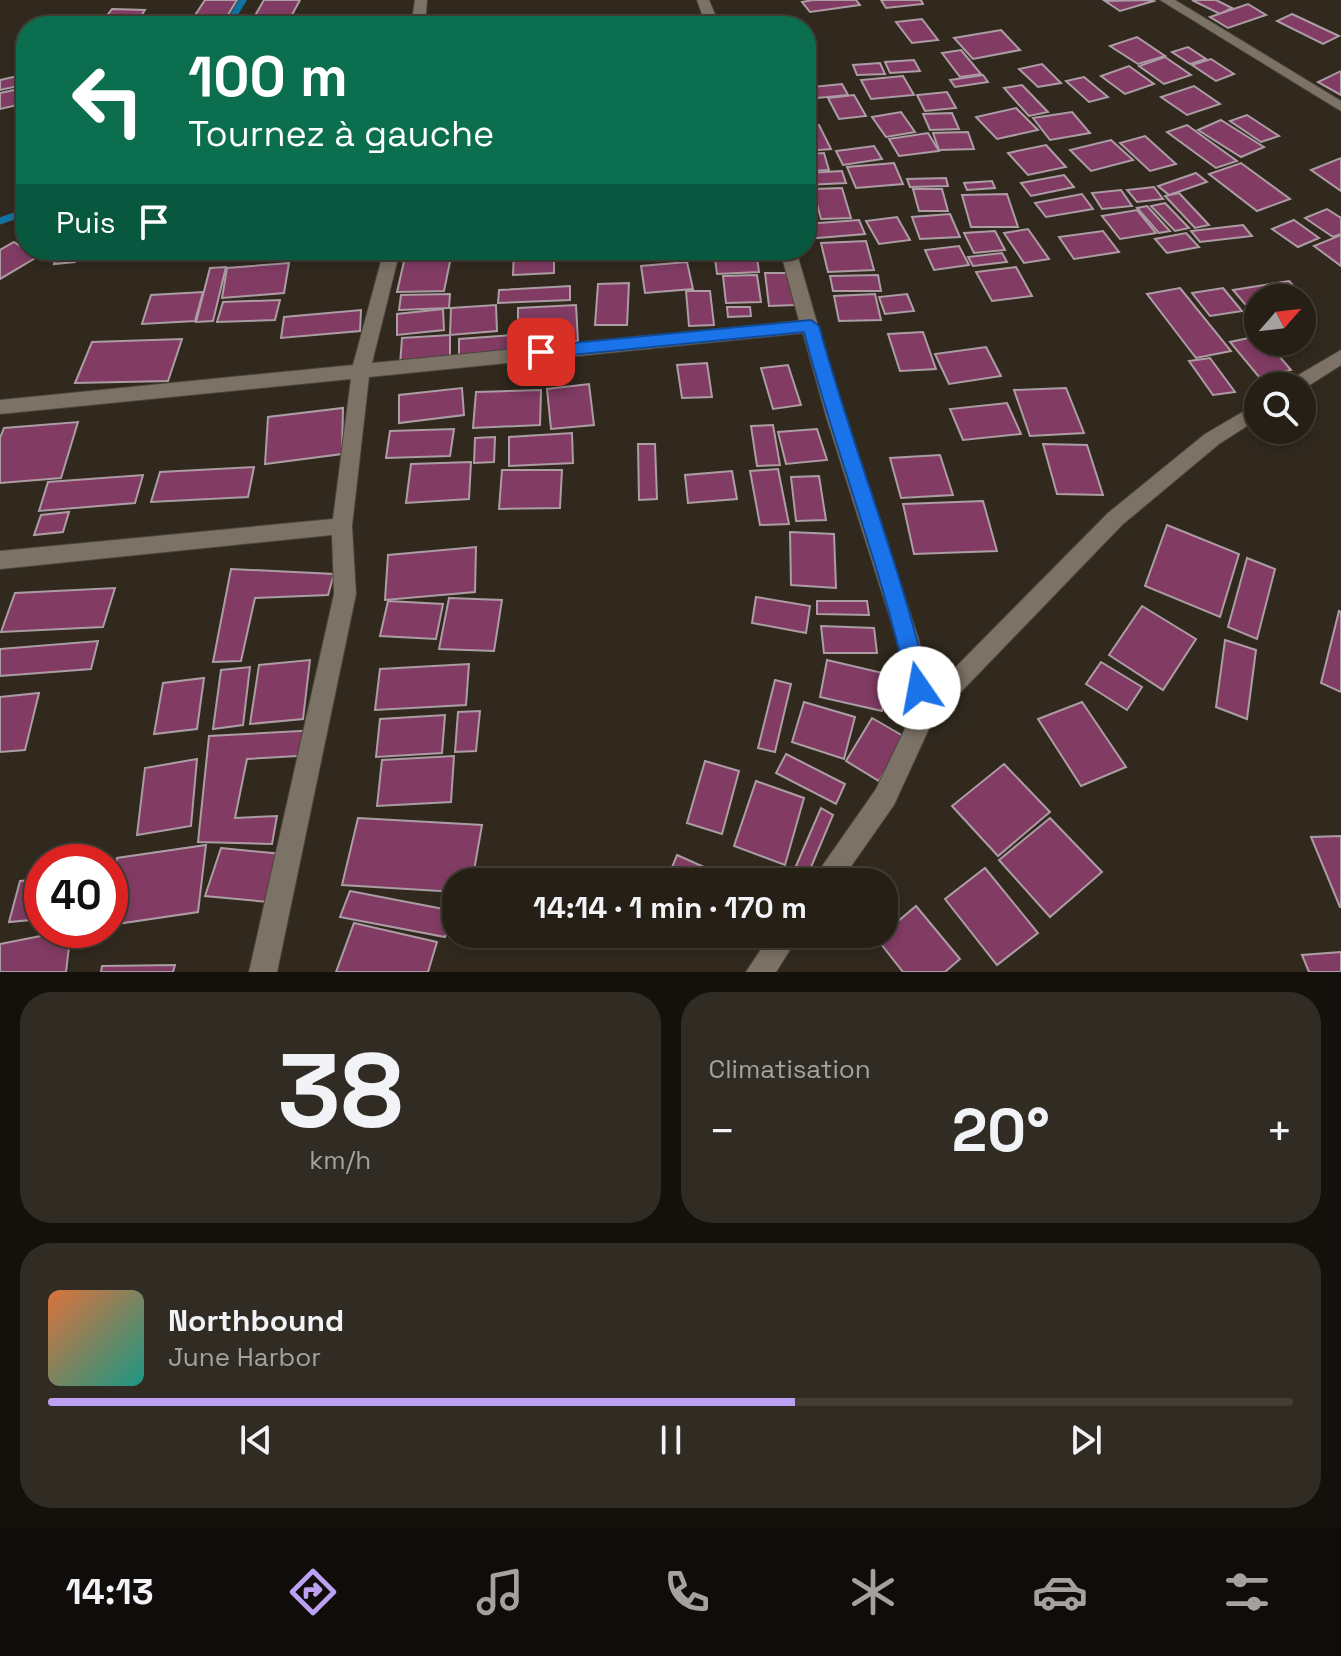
<!DOCTYPE html>
<html lang="fr">
<meta charset="utf-8">
<style>
:root{--surface:#251f16;--page:#312c23;--text:#f1f3f6;--muted:#a3a2a1;--line:#423d35;--accent:#bca0f2}
body{margin:0;font-family:"Space Grotesk",sans-serif;background:var(--page);color:var(--text);height:100vh;display:flex;flex-direction:column;font-size:30px;white-space:nowrap}
*{box-sizing:border-box;margin:0}
p{font-size:26px;color:var(--muted)}
.icon{flex:none;width:44px;height:44px;fill:none;stroke:currentColor;stroke-width:2;stroke-linecap:round;stroke-linejoin:round}
.map{position:relative;height:972px;overflow:hidden}
.side{display:flex;flex-direction:column;gap:20px;padding:20px;background:#14110c;flex:1}
.side>*{flex:none}
.banner{position:absolute;left:16px;top:16px;width:800px;height:244px;border-radius:32px;box-shadow:0 4px 12px #0003,0 0 0 2px var(--line);background:#0b6e4f;color:#fff;overflow:hidden}
.needle{width:52px;rotate:62deg}
.buttons{position:absolute;left:1244px;top:284px;display:grid;gap:16px}
.buttons a{display:grid;place-items:center;width:72px;height:72px;border-radius:50%;background:var(--surface);box-shadow:0 4px 12px #0003,0 0 0 2px var(--line);font-size:40px}
.speed{position:absolute;left:24px;top:844px;display:flex;gap:16px;font-size:40px;font-weight:700;text-align:center}
.speed>*{display:grid;place-content:center;width:104px;height:104px;border-radius:50%;background:var(--surface);box-shadow:0 4px 12px #0003,0 0 0 2px var(--line);line-height:1}
.speed .limit{border:12px solid #d22;background:#fff;color:#111}
.pin{position:absolute;display:grid;place-items:center;width:68px;height:68px;color:#fff;margin:-34px;border-radius:16px;box-shadow:0 4px 12px #0006}
.me{position:absolute;width:88px;margin:-44px;rotate:348deg;stroke-linejoin:round;filter:drop-shadow(0 0 6px #0008)}
.turn{display:flex;align-items:center;gap:28px;height:168px;padding:0 40px;font-size:36px}
.turn .icon{width:104px;height:104px;stroke-width:2.5}
.turn b{display:block;font-size:56px;line-height:68px}
.then{display:flex;align-items:center;height:76px;padding:0 40px;background:#0003;gap:16px;font-size:30px}
.big{font-size:60px;font-weight:800;line-height:1.1}
.side .widget{flex:1;display:flex;flex-direction:column;justify-content:center;gap:12px;min-width:0;padding:0 28px;border-radius:32px;background:var(--page)}
.side .dial{align-items:center;gap:0}
.dial b{font-size:104px;line-height:1}
.song{display:flex;align-items:center;gap:24px}
.cover{width:96px;height:96px;border-radius:12px;background:linear-gradient(135deg,hsl(20 70% 55%),hsl(170 70% 35%))}
.played{height:8px;border-radius:4px;background:linear-gradient(90deg,var(--accent) 60%,var(--line) 60%)}
.keys{display:flex;justify-content:space-around;direction:ltr}
.heat{display:flex;justify-content:space-between;align-items:center;font-size:44px;direction:ltr}
.side .tiles{flex:1;display:grid;gap:20px;grid-template-columns:1fr 1fr}
.widget:last-child{grid-column:span 2}
.trip{position:absolute;left:442px;top:868px;width:456px;height:80px;border-radius:32px;background:var(--surface);box-shadow:0 4px 12px #0003,0 0 0 2px var(--line);font-weight:800;line-height:80px;text-align:center}
.tabs{display:flex;height:128px;justify-content:space-around;align-items:center;background:#0f0c09;color:var(--muted)}
.tabs .icon{width:56px;height:56px}
.tabs .active{color:var(--accent)}
.tabs b{font-size:36px;color:var(--text)}
.map>svg:first-child{display:block}
</style>
<div class="map">
<svg width="1341" height="972" viewBox="0 0 1341 972">
<rect width="100%" height="100%" fill="#31291e"/>
<g fill="none" stroke-linecap="round" stroke-linejoin="round">
<!-- stream -->
<g stroke="#1272a0" stroke-width="7">
<path d="M227,26L243,0"/>
<path d="M0,221L26,212"/>
</g>
</g>
<!-- building -->
<g fill="#823c64" stroke="#ac9ca4" stroke-width="2">
<path d="M205,0H237L221,26H188Z"/>
<path d="M264,0H300L286,26H249Z"/>
<path d="M813,0H856L860,5L810,12L802,2Z"/>
<path d="M881,0H921L923,4L886,8Z"/>
<path d="M1152,0L1154,1L1120,11L1105,1Z"/>
<path d="M1192,0H1216L1232,8L1220,14Z"/>
<path d="M1248,4L1266,15L1228,28L1210,17Z"/>
<path d="M112,9L145,10L134,26H99Z"/>
<path d="M1292,14L1339,36L1323,44L1277,21Z"/>
<path d="M154,19L182,20L179,26H149Z"/>
<path d="M922,19L938,40L912,43L896,22Z"/>
<path d="M358,21L406,23L405,26H356Z"/>
<path d="M1001,30L1020,50L973,59L954,38Z"/>
<path d="M1137,37L1165,56L1138,64L1110,46Z"/>
<path d="M1188,47L1206,59L1190,64L1172,52Z"/>
<path d="M961,50L981,74L960,77L942,53Z"/>
<path d="M1165,57L1191,75L1164,84L1139,66Z"/>
<path d="M1211,59L1234,74L1216,81L1192,65Z"/>
<path d="M914,60L920,71L890,73L885,62Z"/>
<path d="M880,63L885,74L857,75L853,65Z"/>
<path d="M1042,64L1061,83L1038,87L1019,69Z"/>
<path d="M1129,66L1154,84L1125,94L1101,76Z"/>
<path d="M1341,71V95L1318,82Z"/>
<path d="M22,75L23,85L0,90V80Z"/>
<path d="M983,75L988,82L955,87L950,80Z"/>
<path d="M903,76L914,95L871,99L861,80Z"/>
<path d="M1084,77L1108,97L1089,102L1066,81Z"/>
<path d="M842,84L848,95L817,98L812,87Z"/>
<path d="M1022,85L1048,112L1029,116L1004,88Z"/>
<path d="M1194,86L1220,104L1187,115L1161,97Z"/>
<path d="M19,89L22,104L0,109V93Z"/>
<path d="M947,92L956,108L925,111L917,95Z"/>
<path d="M854,95L866,116L839,119L828,98Z"/>
<path d="M1016,108L1038,130L997,139L976,117Z"/>
<path d="M901,112L915,132L886,137L872,117Z"/>
<path d="M1072,112L1090,133L1050,140L1033,118Z"/>
<path d="M952,113L959,129L930,130L923,114Z"/>
<path d="M1247,115L1279,136L1261,142L1230,121Z"/>
<path d="M1221,120L1264,147L1241,157L1198,130Z"/>
<path d="M819,125L831,149L806,151V127Z"/>
<path d="M1187,125L1237,161L1216,168L1167,132Z"/>
<path d="M968,132L974,149L939,150L933,133Z"/>
<path d="M928,133L939,151L899,156L889,139Z"/>
<path d="M1145,136L1176,164L1150,171L1120,143Z"/>
<path d="M1111,140L1133,160L1091,171L1070,150Z"/>
<path d="M1046,145L1066,167L1028,175L1008,153Z"/>
<path d="M874,146L882,159L843,165L836,151Z"/>
<path d="M824,153L829,170L806,171V154Z"/>
<path d="M1341,158V191L1311,170Z"/>
<path d="M894,163L903,184L856,188L847,167Z"/>
<path d="M1241,163L1290,199L1257,211L1209,174Z"/>
<path d="M842,171L846,183L806,185V173Z"/>
<path d="M1196,173L1207,182L1169,195L1158,186Z"/>
<path d="M1064,175L1074,187L1031,196L1021,183Z"/>
<path d="M946,178L948,186L910,187L907,179Z"/>
<path d="M992,181L995,188L967,190L964,183Z"/>
<path d="M1154,187L1163,199L1137,202L1127,190Z"/>
<path d="M842,188L851,218L821,219L813,189Z"/>
<path d="M806,189H808L817,219H806Z"/>
<path d="M913,189H942L948,211H919Z"/>
<path d="M1121,190L1132,206L1102,209L1092,193Z"/>
<path d="M1179,193L1209,225L1195,228L1165,196Z"/>
<path d="M1007,194L1018,227H971L962,195Z"/>
<path d="M1082,194L1093,209L1046,217L1035,203Z"/>
<path d="M1165,203L1189,228L1175,231L1151,206Z"/>
<path d="M1147,206L1170,231L1159,233L1137,208Z"/>
<path d="M1327,209L1341,218V234L1333,237L1305,218Z"/>
<path d="M1137,210L1156,233L1120,239L1102,216Z"/>
<path d="M950,214L960,237L920,239L912,217Z"/>
<path d="M897,217L910,240L879,244L866,221Z"/>
<path d="M859,220L865,234L806,239V224Z"/>
<path d="M1294,220L1319,238L1298,247L1272,229Z"/>
<path d="M1243,225L1252,236L1200,242L1191,231Z"/>
<path d="M1028,229L1049,259L1024,263L1004,233Z"/>
<path d="M995,231L1005,250L974,253L964,233Z"/>
<path d="M1103,231L1119,252L1074,259L1059,237Z"/>
<path d="M1186,233L1199,247L1167,253L1155,239Z"/>
<path d="M1341,235V266L1314,246Z"/>
<path d="M866,241L874,270L828,272L821,243Z"/>
<path d="M14,242L37,257L0,279V250Z"/>
<path d="M959,246L969,265L934,270L925,250Z"/>
<path d="M58,250H78L75,262L54,264Z"/>
<path d="M86,250H107L105,258L83,260Z"/>
<path d="M514,250H554V273L513,275Z"/>
<path d="M642,250H711V258L642,257Z"/>
<path d="M714,250H756L759,272L717,274Z"/>
<path d="M1002,253L1007,262L973,266L968,257Z"/>
<path d="M405,257H451L444,291L397,292Z"/>
<path d="M687,262L693,289L645,293L641,266Z"/>
<path d="M289,263L284,293L222,298L227,268Z"/>
<path d="M226,267L213,321L196,322L210,268Z"/>
<path d="M1016,267L1032,296L992,301L976,272Z"/>
<path d="M765,273H790L795,305L769,306Z"/>
<path d="M757,275L761,302L726,303L723,276Z"/>
<path d="M878,275L881,291H833L830,276Z"/>
<path d="M1289,281L1306,300L1258,298V308L1250,310L1233,290Z"/>
<path d="M629,283L627,325H595L598,284Z"/>
<path d="M570,286V300L498,303L499,290Z"/>
<path d="M1180,288L1231,351L1196,358L1147,294Z"/>
<path d="M1223,288L1242,311L1210,316L1192,293Z"/>
<path d="M686,291H710L714,325L689,326Z"/>
<path d="M203,292L195,321L142,324L151,295Z"/>
<path d="M450,294L449,308L399,310L401,295Z"/>
<path d="M875,294L881,320L839,321L834,296Z"/>
<path d="M907,294L914,311L885,314L879,297Z"/>
<path d="M280,300L275,320L217,322L223,302Z"/>
<path d="M496,305L497,331L450,335L451,308Z"/>
<path d="M576,305L578,341L518,345V308Z"/>
<path d="M727,307H750L751,316L728,317Z"/>
<path d="M443,309L444,330L397,335V314Z"/>
<path d="M361,310L360,331L281,338L284,317Z"/>
<path d="M923,332L936,369L900,371L888,334Z"/>
<path d="M450,335V361L400,365L402,338Z"/>
<path d="M513,335L514,361L459,366V339Z"/>
<path d="M1258,336V342H1267L1291,370L1259,377L1230,342Z"/>
<path d="M182,339L168,381L75,383L92,342Z"/>
<path d="M986,347L1001,376L949,384L935,354Z"/>
<path d="M1210,358L1235,392L1213,395L1189,361Z"/>
<path d="M707,363L712,397L682,398L677,365Z"/>
<path d="M788,365L801,405L773,409L761,368Z"/>
<path d="M589,384L594,425L551,429L547,389Z"/>
<path d="M462,388L464,415L399,423V395Z"/>
<path d="M1066,388L1084,433L1030,436L1014,390Z"/>
<path d="M541,390L540,425L473,428L476,392Z"/>
<path d="M1007,403L1021,434L963,440L950,409Z"/>
<path d="M343,408L342,454L265,464L268,417Z"/>
<path d="M78,422L61,478L0,483V438L4,428Z"/>
<path d="M773,425L780,465L757,466L751,426Z"/>
<path d="M454,429L450,456L386,458L390,431Z"/>
<path d="M817,429L827,460L786,464L778,432Z"/>
<path d="M572,433L573,463L509,466V437Z"/>
<path d="M495,437L494,462L474,463L475,438Z"/>
<path d="M638,444H655L657,499L639,500Z"/>
<path d="M1043,444L1087,445L1103,495L1057,494Z"/>
<path d="M940,455L953,495L901,498L890,458Z"/>
<path d="M471,462L469,499L406,503L411,464Z"/>
<path d="M254,467L248,497L151,502L160,472Z"/>
<path d="M778,469L789,524L760,525L750,471Z"/>
<path d="M502,470H562L560,508L499,509Z"/>
<path d="M732,471L737,499L688,503L685,475Z"/>
<path d="M143,475L135,503L39,511L48,482Z"/>
<path d="M819,476L826,520L796,521L791,477Z"/>
<path d="M983,501L997,551L914,554L903,504Z"/>
<path d="M69,512L63,532L34,535L41,515Z"/>
<path d="M1167,525L1239,554L1220,617L1145,586Z"/>
<path d="M790,532L834,534L836,588L791,585Z"/>
<path d="M476,547L475,592L385,600L388,555Z"/>
<path d="M1247,558L1275,569L1257,639L1228,627Z"/>
<path d="M231,569L334,574L328,595L255,598L241,661L213,662Z"/>
<path d="M115,588L103,627L1,632L15,593Z"/>
<path d="M756,597L810,606L806,633L752,623Z"/>
<path d="M449,598L502,600L494,651L439,649Z"/>
<path d="M388,601L443,604L436,639L380,636Z"/>
<path d="M817,601H867L869,615L817,614Z"/>
<path d="M1142,606L1196,639L1163,690L1109,655Z"/>
<path d="M1339,611L1341,612V692L1321,683Z"/>
<path d="M821,626L874,628L877,653H824Z"/>
<path d="M1225,640L1256,650L1247,719L1216,707Z"/>
<path d="M98,641L91,669L0,676V649Z"/>
<path d="M310,660L303,719L250,724L259,665Z"/>
<path d="M827,660L887,674L882,711L820,697Z"/>
<path d="M1101,662L1142,687L1127,710L1086,684Z"/>
<path d="M469,664L466,705L375,710L380,669Z"/>
<path d="M250,667L243,725L213,729L221,670Z"/>
<path d="M204,678L197,729L154,734L163,683Z"/>
<path d="M775,680L791,684L775,752L758,748Z"/>
<path d="M39,693L25,750L0,752V697Z"/>
<path d="M804,702L855,717L844,759L792,742Z"/>
<path d="M1082,702L1126,767L1081,786L1038,719Z"/>
<path d="M480,711L476,751L455,752L458,712Z"/>
<path d="M445,715L442,753L376,757L380,719Z"/>
<path d="M872,718L905,737L879,781L846,761Z"/>
<path d="M318,730L314,755L247,759L235,818L277,816L272,844L198,842L209,736Z"/>
<path d="M786,754L845,784L836,804L776,773Z"/>
<path d="M454,756L451,802L377,806L382,760Z"/>
<path d="M197,759L191,826L137,835L145,768Z"/>
<path d="M705,761L739,771L722,834L687,823Z"/>
<path d="M1004,764L1050,812L998,856L952,806Z"/>
<path d="M756,781L804,798L785,865L734,846Z"/>
<path d="M821,808L833,815L809,872L796,866Z"/>
<path d="M358,818L482,825L472,882H456V892L342,885Z"/>
<path d="M1050,818L1102,872L1050,917L999,860Z"/>
<path d="M1341,836V907H1340L1311,837Z"/>
<path d="M206,845L198,912L110,925V898L117,858Z"/>
<path d="M221,848L282,854L268,902L205,896Z"/>
<path d="M677,855L722,875L719,882H666Z"/>
<path d="M985,868L1038,933L997,965L945,899Z"/>
<path d="M42,879V919L9,922L20,881Z"/>
<path d="M350,891L454,911L445,937L340,917Z"/>
<path d="M916,906L960,959L945,972H903L877,939Z"/>
<path d="M354,923L437,942L428,972H336Z"/>
<path d="M71,930L66,972H0V944Z"/>
<path d="M1341,952V972H1309L1302,955Z"/>
<path d="M175,965L173,972H101L102,966Z"/>
</g>
<g fill="none" stroke-linecap="round" stroke-linejoin="round">
<!-- minor casing -->
<g stroke="#4a443b" stroke-width="2">
<g id="minor">
<path d="M415,0H427L425,26H411Z"/>
<path d="M697,0H709L720,26H706Z"/>
<path d="M1160,0H1175L1341,101V111Z"/>
<path d="M384,250H400L372,363L799,321L780,250H796L844,416L918,637L931,692L1108,513L1205,434L1258,403V419L1219,444L1122,525L932,722L894,805L840,882H811L876,789L912,714L896,637L826,416L803,333L369,377L352,526L356,594L277,972H249L334,594L332,535L0,569V551L333,519L351,379L0,414V400L353,365Z"/>
<path d="M1341,350V365L1302,390V386H1286L1288,381Z"/>
<path d="M771,934H800L776,972H746Z"/>
</g>
</g>
<!-- minor -->
<use href="#minor" fill="#7c7266" fill-rule="evenodd"/>
</g>
<!-- route -->
<path fill="#1a73e8" stroke="#114b97" stroke-width="2" d="M811,320L819,326C852,448 901,565 929,688L926,695L919,698L911,695L908,688C882,568 835,452 804,332L541,358L533,352L541,346Z"/>
</svg>
<div class="buttons">
<a><svg class="needle" viewBox="-14 -14 28 28"><path d="M0-13l5 13h-10z" fill="#e53935"/><path d="M0 13l5-13h-10z" fill="#a3a2a1"/></svg></a>
<a><svg class="icon" aria-label="search" viewBox="0 0 24 24"><circle cx="10" cy="10" r="6"/><path d="M15 15l6 6"/></svg></a>
</div>
<div class="speed"><div class="limit">40</div></div>
<div class="pin" style="left:541px;top:352px;background:#d93025"><svg class="icon" aria-label="arrive" viewBox="0 0 24 24"><path d="M6 21V4h12l-3 4 3 4H6"/></svg></div>
<svg class="me" style="left:919px;top:688px" viewBox="-20 -20 40 40"><circle r="19" fill="#fff"/><path d="M0-13L10 11 0 6-10 11z" fill="#1a73e8"/></svg>
<div class="trip">14:14 · 1 min · 170 m</div>
<div class="banner">
<div class="turn"><svg class="icon" aria-label="left" viewBox="0 0 24 24"><path d="M17 20v-9H6M10 6l-5 5 5 5"/></svg><div><b>100 m</b>Tournez à gauche</div></div>
<div class="then">Puis<svg class="icon" aria-label="arrive" viewBox="0 0 24 24"><path d="M6 21V4h12l-3 4 3 4H6"/></svg></div>
</div>
</div>
<section class="side">
<div class="tiles">
<div class="widget dial"><b>38</b><p>km/h</p></div>
<div class="widget"><p>Climatisation</p>
<div class="heat"><a>−</a><b class="big">20°</b><a>+</a></div>
</div>
<div class="widget">
<div class="song"><i class="cover"></i><div><b>Northbound</b><p>June Harbor</p></div></div>
<div class="played"></div>
<div class="keys"><svg class="icon" aria-label="previous" viewBox="0 0 24 24"><path d="M18 5L8 12l10 7zM5 5v14"/></svg><svg class="icon" aria-label="pause" viewBox="0 0 24 24"><path d="M8 5v14M16 5v14"/></svg><svg class="icon" aria-label="next" viewBox="0 0 24 24"><path d="M6 5l10 7-10 7zM19 5v14"/></svg></div>
</div>
</div>
</section>
<nav class="tabs">
<b>14:13</b>
<svg class="icon active" aria-label="directions" viewBox="0 0 24 24"><path d="M12 3l9 9-9 9-9-9zM9 14v-3h6M13 9l2 2-2 2"/></svg>
<svg class="icon" aria-label="music" viewBox="0 0 24 24"><path d="M9 18V5l10-2v13"/><circle cx="6" cy="18" r="3"/><circle cx="16" cy="16" r="3"/></svg>
<svg class="icon" aria-label="phone" viewBox="0 0 24 24"><path d="M5 4h4l2 5-3 2q2 4 5 5l2-3 5 2v4C11 20 4 13 5 4z"/></svg>
<svg class="icon" aria-label="climate" viewBox="0 0 24 24"><path d="M12 3v18M4 7l16 10M4 17L20 7"/></svg>
<svg class="icon" aria-label="car" viewBox="0 0 24 24"><path d="M5 17H2v-5l4-1 3-4h7l3 4 3 1v5h-3M9 17h6M6 11h13"/><circle cx="7" cy="17" r="2"/><circle cx="17" cy="17" r="2"/></svg>
<svg class="icon" aria-label="filters" viewBox="0 0 24 24"><path d="M4 7h16M4 17h16"/><circle cx="9" cy="7" r="2"/><circle cx="15" cy="17" r="2"/></svg>
</nav>
